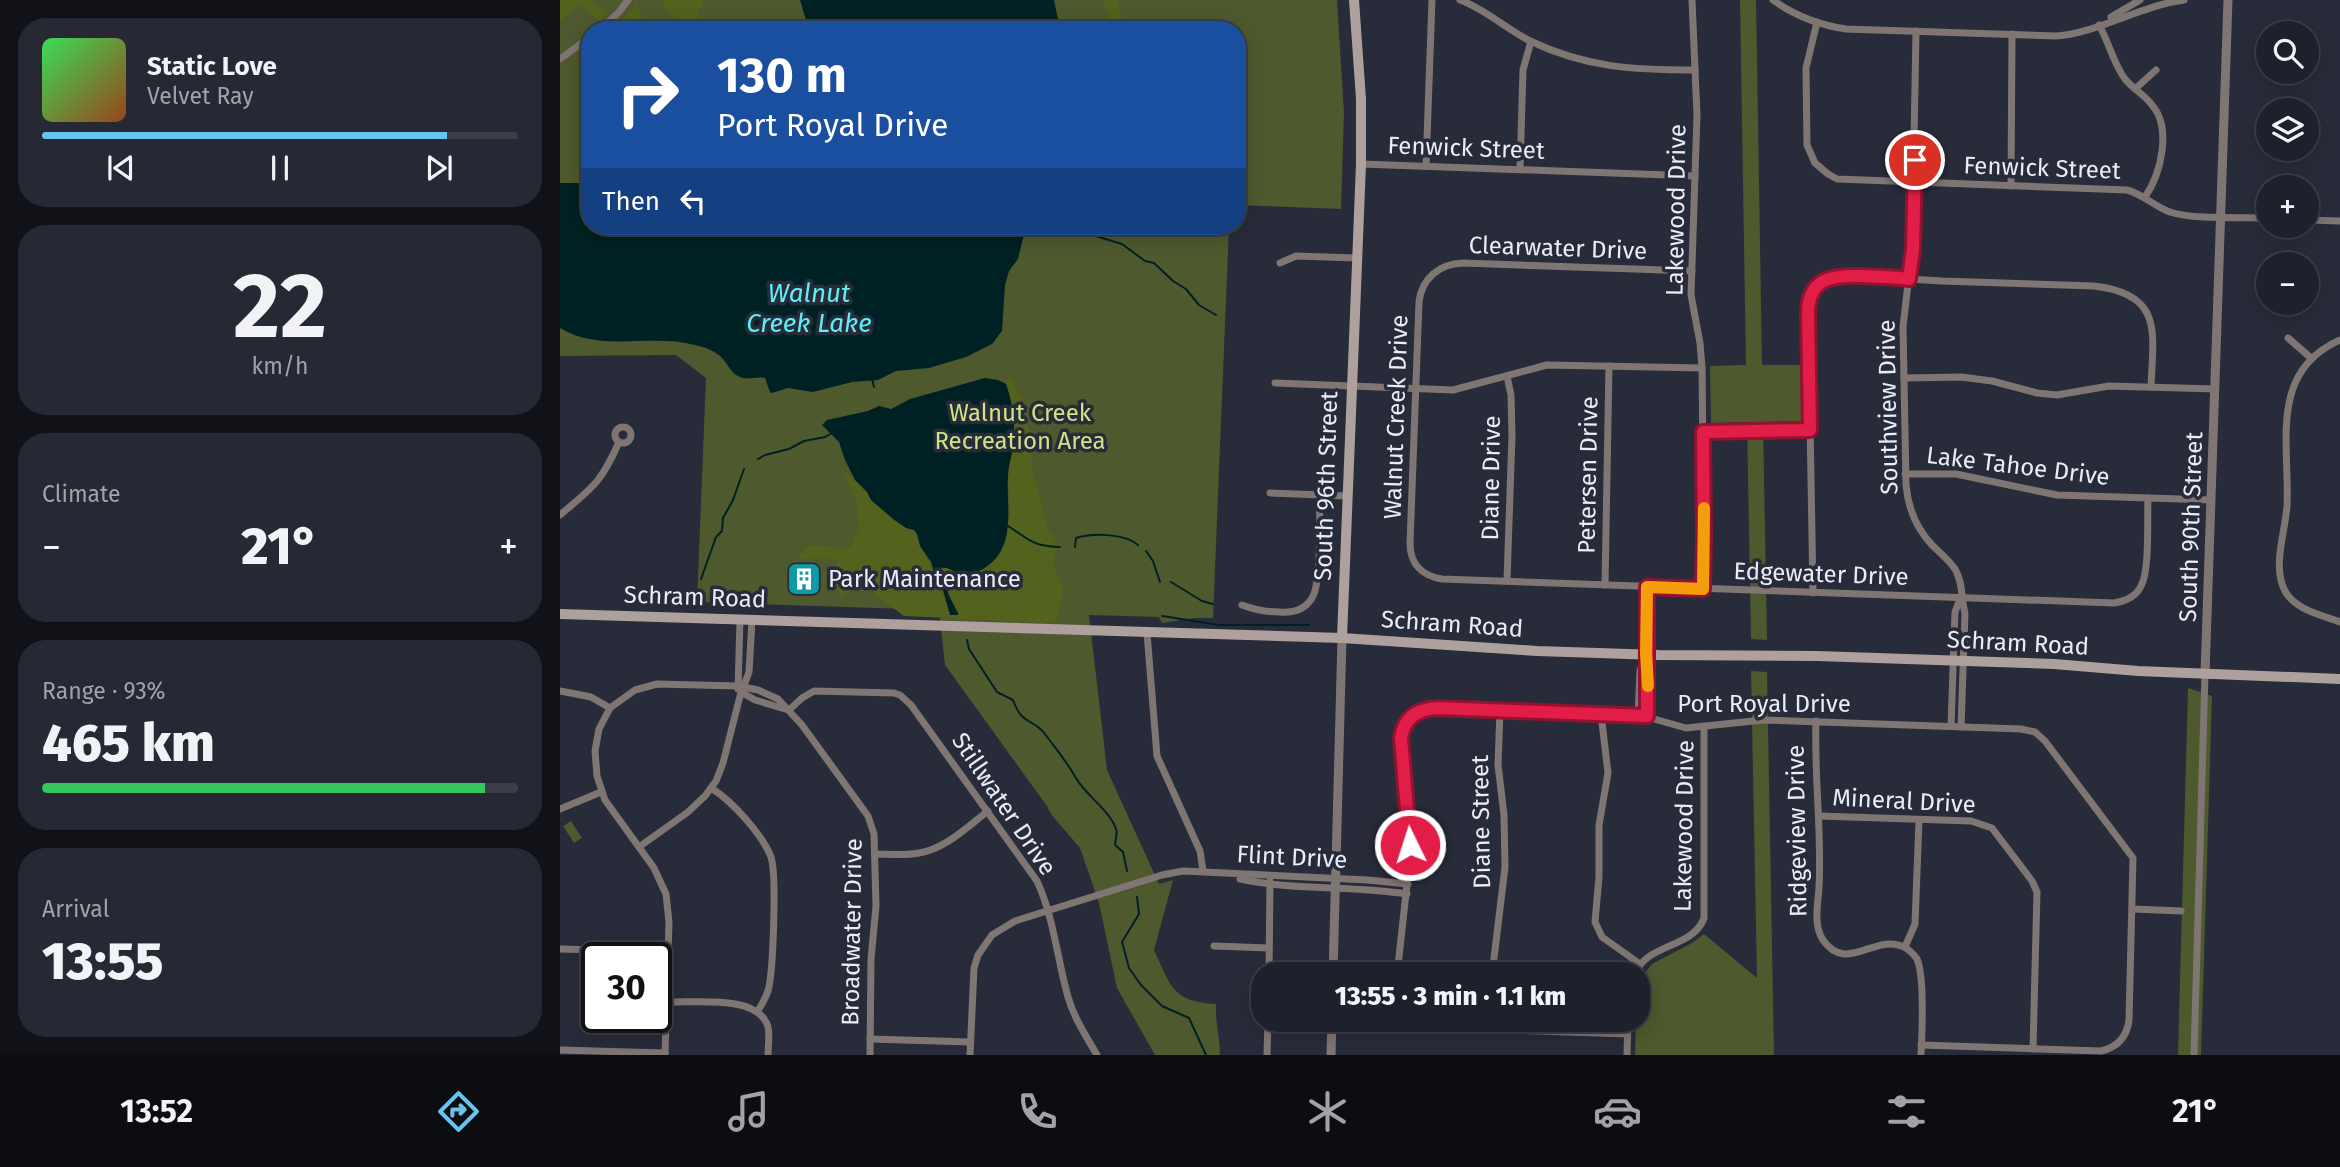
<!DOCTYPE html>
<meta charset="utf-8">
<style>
:root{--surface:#1e202b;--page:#262833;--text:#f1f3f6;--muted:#a1a3a9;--line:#3c3e47;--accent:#67c4ef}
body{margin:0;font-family:"Fira Sans",sans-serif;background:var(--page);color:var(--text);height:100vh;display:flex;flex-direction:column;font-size:26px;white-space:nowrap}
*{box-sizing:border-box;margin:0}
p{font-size:23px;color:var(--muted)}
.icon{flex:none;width:38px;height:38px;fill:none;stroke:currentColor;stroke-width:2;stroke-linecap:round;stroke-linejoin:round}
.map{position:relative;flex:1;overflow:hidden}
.side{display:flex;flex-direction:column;gap:18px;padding:18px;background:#101218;width:560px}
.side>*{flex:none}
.top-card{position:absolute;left:21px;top:21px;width:665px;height:214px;border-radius:28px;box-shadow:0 4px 18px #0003,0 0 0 2px var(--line);background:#1a4fa0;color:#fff;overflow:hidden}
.controls{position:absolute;left:1696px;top:21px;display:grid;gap:14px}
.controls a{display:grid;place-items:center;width:63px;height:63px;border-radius:50%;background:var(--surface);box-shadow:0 4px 18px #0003,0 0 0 2px var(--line);font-size:35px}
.speed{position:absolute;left:21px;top:942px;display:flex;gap:14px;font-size:35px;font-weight:700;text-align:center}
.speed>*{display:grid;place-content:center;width:91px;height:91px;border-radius:50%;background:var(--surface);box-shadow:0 4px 18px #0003,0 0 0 2px var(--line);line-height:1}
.speed .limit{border:4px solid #111;border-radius:10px;background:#fff;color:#111}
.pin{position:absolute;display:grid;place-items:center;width:60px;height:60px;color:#fff;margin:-30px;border:4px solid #fff;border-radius:50%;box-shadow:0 2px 7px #0007}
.me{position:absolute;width:77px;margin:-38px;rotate:356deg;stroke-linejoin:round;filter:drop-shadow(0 0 5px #0008)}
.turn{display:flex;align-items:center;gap:24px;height:147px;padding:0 21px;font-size:32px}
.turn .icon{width:91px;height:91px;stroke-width:2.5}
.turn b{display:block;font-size:49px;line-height:60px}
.then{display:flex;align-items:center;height:66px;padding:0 21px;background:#0003;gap:14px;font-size:26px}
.big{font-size:52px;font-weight:800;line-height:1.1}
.side .card{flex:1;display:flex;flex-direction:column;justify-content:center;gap:10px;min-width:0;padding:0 24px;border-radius:28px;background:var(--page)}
.side .dial{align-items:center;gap:0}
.dial b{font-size:91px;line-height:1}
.song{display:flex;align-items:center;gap:21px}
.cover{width:84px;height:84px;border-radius:10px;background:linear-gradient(135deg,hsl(130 70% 55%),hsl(20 70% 35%))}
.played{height:7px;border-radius:4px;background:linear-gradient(90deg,var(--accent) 85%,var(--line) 85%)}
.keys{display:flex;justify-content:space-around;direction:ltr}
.heat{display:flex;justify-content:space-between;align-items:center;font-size:38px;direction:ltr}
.charge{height:10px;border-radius:5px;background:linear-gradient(90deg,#34c759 93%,var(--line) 0)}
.trip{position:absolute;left:691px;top:962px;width:399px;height:70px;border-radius:28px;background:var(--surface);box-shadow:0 4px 18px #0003,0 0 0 2px var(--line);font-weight:800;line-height:70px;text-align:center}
.menu{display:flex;height:112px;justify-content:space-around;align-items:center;background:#0c0d11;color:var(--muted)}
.menu .icon{width:49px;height:49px}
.menu .current{color:var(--accent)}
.menu b{font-size:32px;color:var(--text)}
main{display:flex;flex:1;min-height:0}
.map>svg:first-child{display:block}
</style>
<main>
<section class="side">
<div class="card">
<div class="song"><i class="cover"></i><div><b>Static Love</b><p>Velvet Ray</p></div></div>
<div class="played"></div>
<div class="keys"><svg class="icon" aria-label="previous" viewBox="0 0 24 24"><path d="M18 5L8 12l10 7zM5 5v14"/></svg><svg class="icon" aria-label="pause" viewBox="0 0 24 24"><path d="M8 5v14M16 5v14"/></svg><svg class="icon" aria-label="next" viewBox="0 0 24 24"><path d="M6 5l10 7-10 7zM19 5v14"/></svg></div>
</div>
<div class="card dial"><b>22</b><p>km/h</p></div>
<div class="card"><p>Climate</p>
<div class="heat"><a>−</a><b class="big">21°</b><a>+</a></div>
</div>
<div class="card"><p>Range · 93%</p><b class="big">465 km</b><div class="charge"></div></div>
<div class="card"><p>Arrival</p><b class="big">13:55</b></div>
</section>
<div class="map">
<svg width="1780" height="1055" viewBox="0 0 1780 1055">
<rect width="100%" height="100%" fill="#282b39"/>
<!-- green -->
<g fill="#4e592e">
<path d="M0,0H777L784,113L781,209L677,205V30H30V226H669L653,618H634L602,623L599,617L529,615L547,770L599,884L613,880L594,950C611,986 612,1002 656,1004C655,1022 660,1037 660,1055H595L557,988L539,903L520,848L491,814L487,806L385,665L379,610L137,602L146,378L116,355L0,356Z"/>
<path d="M1180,0H1196L1202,365H1241L1242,421L1203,422L1207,640L1191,639L1187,422L1151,423L1150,366L1186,365Z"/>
<path d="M1191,671L1207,672L1214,1055H1075L1076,1020H1078C1078,1002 1078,978 1092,964L1132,943L1144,934L1197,978Z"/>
<path d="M1628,688L1652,696L1641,1055H1618Z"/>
<path d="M11,821L22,838L14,843L3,826Z"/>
</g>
<!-- forest -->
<g fill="#53621c">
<path d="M0,0H33L48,13L40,21L19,5L0,21Z"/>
<path d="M102,0H144L139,10L140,30H119L121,24L105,8Z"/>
<path d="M543,0H558L564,30H544L548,15Z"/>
<path d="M76,4L82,14L85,30H55Z"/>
<path d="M449,375L464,400L472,458V472L479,492L488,528L497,544L493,563L503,589L498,618L491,623L344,616L317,596L305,583L279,598L277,559H238L248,545L290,548L299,527L296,502L282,469L339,522L354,530L375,574L390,614L398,615L381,568H388L400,575L417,571L450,515L448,475L456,428L452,419L446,384Z"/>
</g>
<!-- water -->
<g fill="#002123">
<path d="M240,0H494L500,29L249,30Z"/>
<path d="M0,183H30V226H466L458,259L449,271L445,285L442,331L432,344L406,357L369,368L336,371L318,380L292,382L253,392L228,388L212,393L210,392L205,378C196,376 185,381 178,376C170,372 167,362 160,356C153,350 144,347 135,345C91,333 41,353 0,328Z"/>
<path d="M425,378L438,380L446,384C453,403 456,429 453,449C451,458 448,467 448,476C446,506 457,547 426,567C418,573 405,577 395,572C389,569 387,567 381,568L389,596L398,613V615H390L383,590L377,581L371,562L360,546L357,534L354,530L346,528L333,519L311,500L307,492L295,480L285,460L279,442L262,425L267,420L308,411L319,406L331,409L350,399Z"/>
</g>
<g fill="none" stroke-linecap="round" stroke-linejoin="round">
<!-- stream -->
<g stroke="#002123" stroke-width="2">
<path d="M512,226L518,229"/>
<path d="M532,235L562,244L585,261L594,263L613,281L626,289L639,305L656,315"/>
<path d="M312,379L314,387"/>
<path d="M198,459L205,455L229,449L244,441L265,437L272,433"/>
<path d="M448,526C470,540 472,546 500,547"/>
<path d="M515,547L516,538C533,533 564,533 578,545"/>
<path d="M586,551L593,561L600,582"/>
<path d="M141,579L156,537L162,531L163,518L173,500L184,469"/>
<path d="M611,582L642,601L653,604"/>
<path d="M602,616L659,625H749"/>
<path d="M407,640L409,649L437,692L453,700C462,726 472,717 485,734C496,749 507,762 516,778C526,796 549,809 556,829C558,834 555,840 555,845L563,852L567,871"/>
<path d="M577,897L579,914L562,942L569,968L581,985L602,1006L629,1018L646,1055"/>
</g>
<!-- minor -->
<g stroke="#7f7674" stroke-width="7">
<path d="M900,0C923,8 947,29 970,41C1027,68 1074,70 1135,70"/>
<path d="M1132,0L1137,115L1131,295L1140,343L1142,368L1144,539L1142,589"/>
<path d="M1213,0C1235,16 1259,25 1286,29L1496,36C1538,33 1579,6 1624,0"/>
<path d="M1551,17L1580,0"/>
<path d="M1257,22L1246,68L1247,145L1255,163L1268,174L1277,179L1567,190C1583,194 1595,207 1610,212C1633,220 1682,217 1708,218"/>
<path d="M1539,25C1549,42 1553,63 1565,79C1573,89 1585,95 1592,105C1612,128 1601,174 1585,197"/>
<path d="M40,30L59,12L68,0"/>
<path d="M1356,31L1352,249L1343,327L1346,485C1348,507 1356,528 1372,545C1380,553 1389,560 1395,569C1403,582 1401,598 1405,613L1401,727"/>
<path d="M0,59L30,37"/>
<path d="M1575,89L1596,70"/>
<path d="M801,164L1135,176"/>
<path d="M866,166L872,0"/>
<path d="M960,169L963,70L971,41"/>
<path d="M1451,186L1452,34"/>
<path d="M1746,220L1780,221"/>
<path d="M720,263L736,256L797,258"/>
<path d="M1132,271L903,263C879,264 862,278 859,302L850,543C850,564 862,576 882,579L1554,603C1566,601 1576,597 1581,586C1590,570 1587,518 1588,498"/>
<path d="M1728,338L1751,358"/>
<path d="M1780,340C1708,372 1730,444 1727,506C1725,533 1712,567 1725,591C1735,610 1762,615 1780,622"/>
<path d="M947,376L951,395L952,435L947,581"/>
<path d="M1344,378L1401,377L1432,381L1477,393L1497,395L1549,386L1655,389"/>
<path d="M715,383L893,390L987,365L1142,368"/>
<circle cx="63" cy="435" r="8"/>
<path d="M1143,432L1250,430"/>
<path d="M1345,474H1396L1497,495L1651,500"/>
<path d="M710,493L787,496"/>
<path d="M0,515C33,487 41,483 59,442"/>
<path d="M1045,585L1049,366"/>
<path d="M1253,593L1248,308C1250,288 1263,277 1282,275L1382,281L1534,286C1604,294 1593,333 1591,387"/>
<path d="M682,605C695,610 705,612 719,612C732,613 745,610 752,598C762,582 759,517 760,496"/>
<path d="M587,633L597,756L640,851L643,871"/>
<path d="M178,689L180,620"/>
<path d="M0,691L31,697L50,708"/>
<path d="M181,692L195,700L225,709"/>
<path d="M229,710L242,698L254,691L334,693L340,695L351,705L477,881C494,918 497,958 508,997C514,1018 526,1036 537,1055"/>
<path d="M1041,714L1048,773L1039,825V877L1035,922L1042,937L1080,964"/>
<path d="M1078,716L1080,671L1084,658"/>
<path d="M1087,717C1088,673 1086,630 1088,587"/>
<path d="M1256,721C1254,777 1262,832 1259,887C1258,904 1253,925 1263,940C1287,975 1316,931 1346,948C1350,951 1354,954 1357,959C1365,977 1362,1034 1361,1055"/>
<path d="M1391,726L1395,612L1400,599"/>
<path d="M151,788C172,801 202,834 211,857C217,876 213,966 209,987C207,997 202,1004 197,1012"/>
<path d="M0,809L41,792"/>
<path d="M1259,816L1411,821L1432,828L1472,881L1477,892L1473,1049"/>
<path d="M79,847L128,812L145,796L156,781L163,763L180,696L189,672L192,620"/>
<path d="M315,854C329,854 344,856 359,853C385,849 407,827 428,811"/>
<path d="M680,879C735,891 791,885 847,894"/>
<path d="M1573,909L1621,911"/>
<path d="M654,946L709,948"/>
<path d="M1345,947L1355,924L1359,820"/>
<path d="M0,949L108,952"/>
<path d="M709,975L710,881"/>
<path d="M837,975L850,857L841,738C844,718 857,709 877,708L1062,714L1087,717L1126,728L1203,720L1461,729L1475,732L1485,741L1573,858L1569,1020C1567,1037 1558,1047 1541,1051L1361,1045"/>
<path d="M932,975L945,867L944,815L938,765L940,710"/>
<path d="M1075,975C1085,943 1133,949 1144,918V726"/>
<path d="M107,1002C134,1003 199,994 208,1027C210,1036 208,1046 208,1055"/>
<path d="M847,1020L864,1027L1067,1034"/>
<path d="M310,1039L410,1042"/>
<path d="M0,1050L105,1053"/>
<path d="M105,1055L109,922L106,894L94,868L45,800L37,776L35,751L39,729L50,708L75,690L97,684L178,686L198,690L218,699L242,725L308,816L314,834L316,906L311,959L310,1055"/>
<path d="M410,1055L414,968L418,955L432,935L455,921L602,875L623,871L808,880L848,884"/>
<path d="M707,1055L708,1020"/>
<path d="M1067,1055L1068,1020"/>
<path d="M1634,1055L1645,674"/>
</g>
<!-- tertiary -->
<g stroke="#7f7674" stroke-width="9">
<path d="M1645,674L1668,0"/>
<path d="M773,975L782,638"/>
<path d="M771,1055L772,1020"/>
</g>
<!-- secondary -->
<g stroke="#aea19d" stroke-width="10">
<path d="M0,614L782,638L977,651L1099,655L1257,656L1494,664L1578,671L1780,679"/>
<path d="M782,638L801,164V99L794,0"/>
</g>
</g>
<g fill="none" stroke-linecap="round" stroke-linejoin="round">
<!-- route casing -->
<g stroke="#92132f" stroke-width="18">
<path id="route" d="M850,845L841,738C844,718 857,709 877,708L1087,716V587L1143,589L1144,539L1143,432L1250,430L1248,314C1248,277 1273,275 1303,276C1319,277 1334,277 1349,279L1353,249L1355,160"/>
</g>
<!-- route -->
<use href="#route" stroke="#e11d48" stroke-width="12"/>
<!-- slow -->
<path stroke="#f59e0b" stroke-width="12" d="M1088,686L1086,654L1087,587L1143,589L1144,508"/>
</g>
<!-- icons -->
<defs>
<g id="building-square" transform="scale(1.75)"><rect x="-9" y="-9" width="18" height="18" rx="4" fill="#0f9aa8" stroke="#282b39"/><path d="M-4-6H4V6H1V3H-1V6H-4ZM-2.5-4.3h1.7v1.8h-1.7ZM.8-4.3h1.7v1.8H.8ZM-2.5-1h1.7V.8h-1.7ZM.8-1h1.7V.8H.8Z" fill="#fff"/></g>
</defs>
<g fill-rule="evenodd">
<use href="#building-square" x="244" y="579"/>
</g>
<g text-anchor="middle" stroke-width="7" stroke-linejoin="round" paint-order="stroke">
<!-- street labels -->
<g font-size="24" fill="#eaedf6" stroke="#282b39">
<text transform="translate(906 148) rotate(2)" y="8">Fenwick Street</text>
<text transform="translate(1482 168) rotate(2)" y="8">Fenwick Street</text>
<text transform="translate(1116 210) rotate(-89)" y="8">Lakewood Drive</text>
<text transform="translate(998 248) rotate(2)" y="8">Clearwater Drive</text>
<text transform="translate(1328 407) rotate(-91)" y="8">Southview Drive</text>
<text transform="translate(836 417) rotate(-88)" y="8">Walnut Creek Drive</text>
<text transform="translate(1458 466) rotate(7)" y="8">Lake Tahoe Drive</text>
<text transform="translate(1028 475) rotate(-89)" y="8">Petersen Drive</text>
<text transform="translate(931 478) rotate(-89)" y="8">Diane Drive</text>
<text transform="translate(766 486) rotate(-88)" y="8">South 96th Street</text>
<text transform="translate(1631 527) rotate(-88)" y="8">South 90th Street</text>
<text transform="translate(1261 574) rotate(2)" y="8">Edgewater Drive</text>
<text transform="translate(135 597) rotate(2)" y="8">Schram Road</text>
<text transform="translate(892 624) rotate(4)" y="8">Schram Road</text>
<text transform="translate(1458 643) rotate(3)" y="8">Schram Road</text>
<text x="1204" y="712">Port Royal Drive</text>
<text transform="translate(1344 801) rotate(3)" y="8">Mineral Drive</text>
<text transform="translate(444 804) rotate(56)" y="8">Stillwater Drive</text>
<text transform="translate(921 822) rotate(-91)" y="8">Diane Street</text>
<text transform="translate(1124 826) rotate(-89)" y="8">Lakewood Drive</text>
<text transform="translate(1237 831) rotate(-91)" y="8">Ridgeview Drive</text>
<text transform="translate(732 857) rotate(3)" y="8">Flint Drive</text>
<text transform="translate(292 932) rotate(-89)" y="8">Broadwater Drive</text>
</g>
<!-- park labels -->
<g font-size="24" fill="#cce483" stroke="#282b39">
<text x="460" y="421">Walnut Creek<tspan x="460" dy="28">Recreation Area</tspan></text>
</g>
<!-- poi labels -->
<g font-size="24" fill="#eaedf6" stroke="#282b39" text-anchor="start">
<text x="268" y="587">Park Maintenance</text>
</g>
<!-- water labels -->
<g font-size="26" font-style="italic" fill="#5bf1f7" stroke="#282b39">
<text x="249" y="302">Walnut<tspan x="249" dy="30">Creek Lake</tspan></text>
</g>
</g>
</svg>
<div class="controls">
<a><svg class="icon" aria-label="search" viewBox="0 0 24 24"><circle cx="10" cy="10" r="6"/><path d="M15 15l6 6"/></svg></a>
<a><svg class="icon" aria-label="layers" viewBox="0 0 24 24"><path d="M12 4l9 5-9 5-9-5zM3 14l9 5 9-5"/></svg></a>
<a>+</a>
<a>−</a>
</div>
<div class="speed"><div class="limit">30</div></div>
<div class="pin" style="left:1355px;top:160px;background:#d93025"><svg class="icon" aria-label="arrive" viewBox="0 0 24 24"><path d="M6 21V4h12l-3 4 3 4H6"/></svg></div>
<svg class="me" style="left:850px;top:845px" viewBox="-20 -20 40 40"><circle r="17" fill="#e11d48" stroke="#fff" stroke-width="3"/><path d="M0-11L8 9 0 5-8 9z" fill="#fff"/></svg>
<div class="trip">13:55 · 3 min · 1.1 km</div>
<div class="top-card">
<div class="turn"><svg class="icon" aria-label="right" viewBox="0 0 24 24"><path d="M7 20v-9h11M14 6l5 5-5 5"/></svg><div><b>130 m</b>Port Royal Drive</div></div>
<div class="then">Then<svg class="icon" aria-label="left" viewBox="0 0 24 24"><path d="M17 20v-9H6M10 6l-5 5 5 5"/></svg></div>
</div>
</div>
</main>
<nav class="menu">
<b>13:52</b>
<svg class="icon current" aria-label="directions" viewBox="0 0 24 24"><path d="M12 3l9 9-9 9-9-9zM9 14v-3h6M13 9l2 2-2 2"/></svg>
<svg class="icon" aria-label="music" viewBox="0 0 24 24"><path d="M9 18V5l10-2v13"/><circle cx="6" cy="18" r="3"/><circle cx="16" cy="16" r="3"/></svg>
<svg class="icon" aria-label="phone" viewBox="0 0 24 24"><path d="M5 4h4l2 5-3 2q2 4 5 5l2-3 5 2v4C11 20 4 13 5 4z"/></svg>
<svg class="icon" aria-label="climate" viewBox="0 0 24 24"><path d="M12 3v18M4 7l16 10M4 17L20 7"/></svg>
<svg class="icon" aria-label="car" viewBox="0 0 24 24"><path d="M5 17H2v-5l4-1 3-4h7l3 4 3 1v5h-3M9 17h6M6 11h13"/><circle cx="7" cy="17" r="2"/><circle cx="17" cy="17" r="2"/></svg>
<svg class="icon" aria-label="filters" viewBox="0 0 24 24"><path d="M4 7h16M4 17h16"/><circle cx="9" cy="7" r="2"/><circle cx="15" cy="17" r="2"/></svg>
<b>21°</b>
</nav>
